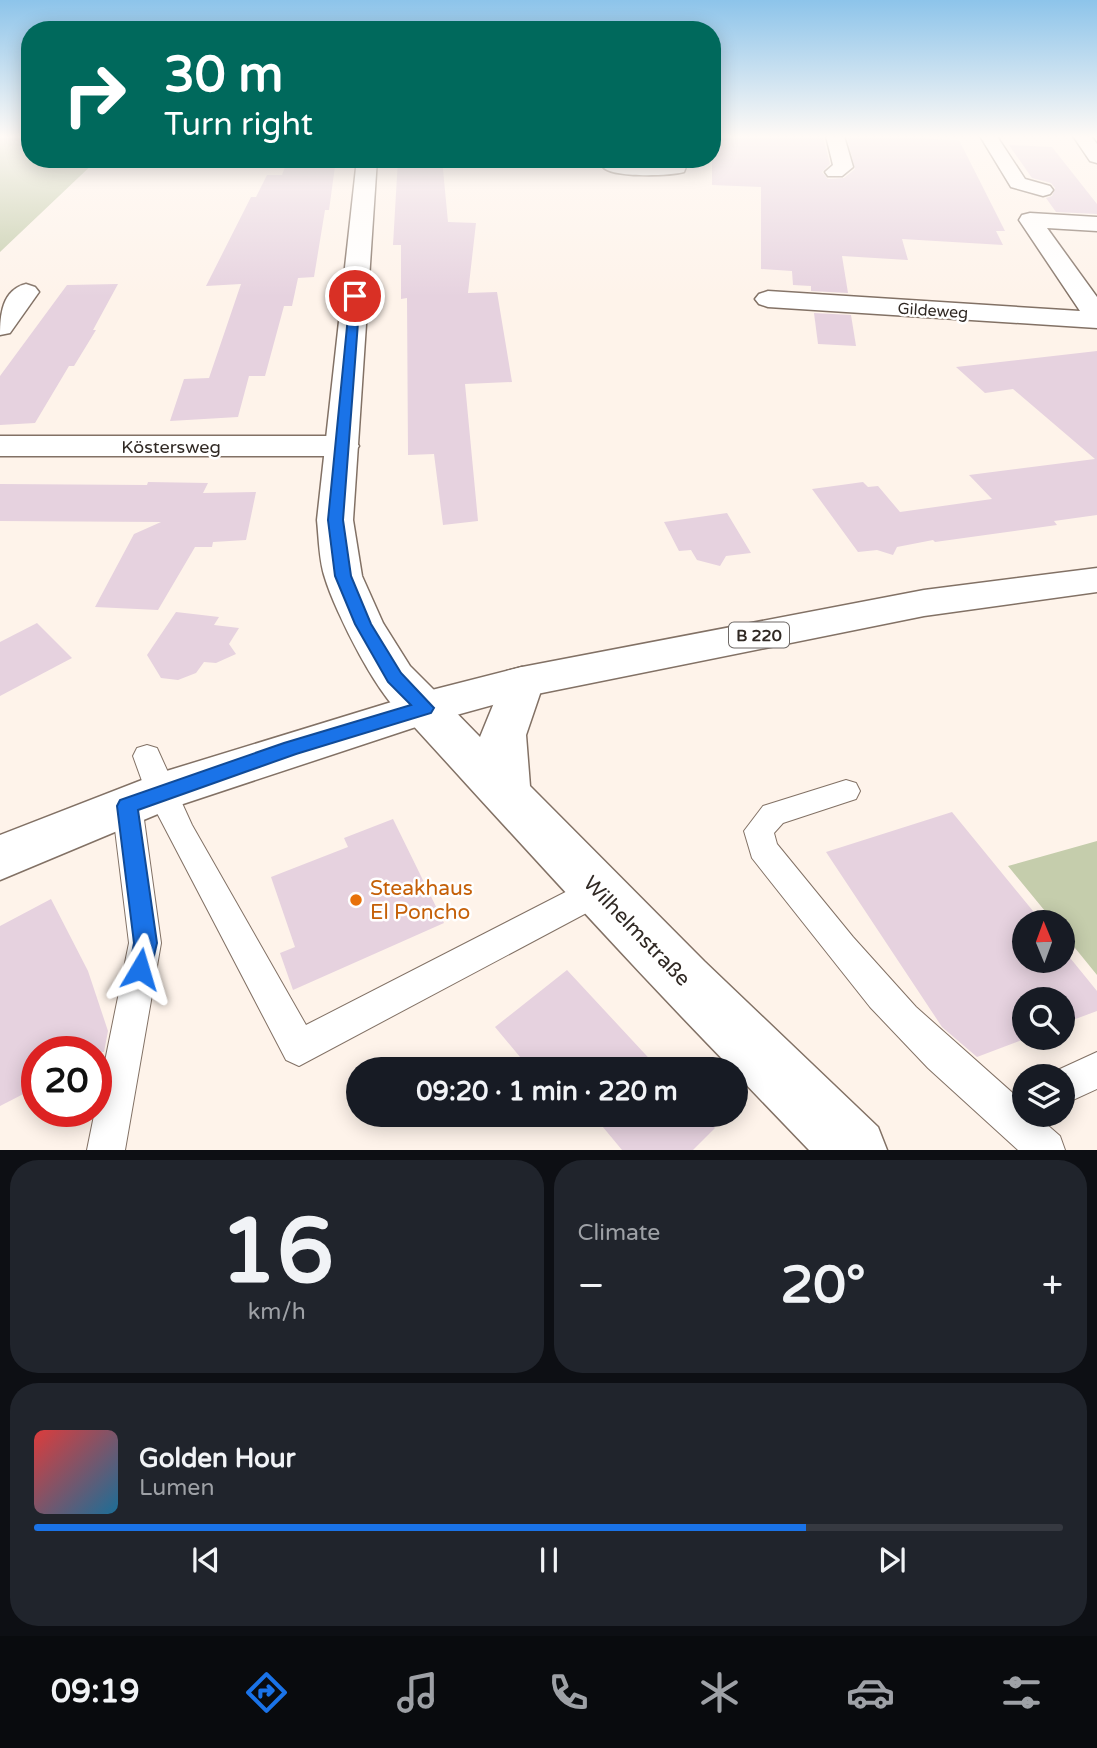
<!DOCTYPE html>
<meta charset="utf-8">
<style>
:root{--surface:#171b24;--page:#20242c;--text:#f1f3f6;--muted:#9ea1a6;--line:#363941;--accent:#1a73e8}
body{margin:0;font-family:"Varela Round",sans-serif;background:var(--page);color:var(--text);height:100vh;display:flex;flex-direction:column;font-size:26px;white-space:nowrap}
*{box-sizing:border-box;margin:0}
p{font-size:23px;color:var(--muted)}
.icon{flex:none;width:38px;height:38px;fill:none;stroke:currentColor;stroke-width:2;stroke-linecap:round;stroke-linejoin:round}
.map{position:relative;height:1150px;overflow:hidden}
.side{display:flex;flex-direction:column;gap:10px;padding:10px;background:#0d0f14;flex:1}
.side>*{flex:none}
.banner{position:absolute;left:21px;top:21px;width:700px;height:147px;border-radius:28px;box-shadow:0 4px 18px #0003;background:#00695c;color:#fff;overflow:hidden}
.needle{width:46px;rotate:359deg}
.fabs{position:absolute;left:1012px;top:910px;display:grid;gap:14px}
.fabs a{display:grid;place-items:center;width:63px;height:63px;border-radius:50%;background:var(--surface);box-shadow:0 4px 18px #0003;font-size:35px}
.speed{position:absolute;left:21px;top:1036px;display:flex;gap:14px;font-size:35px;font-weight:700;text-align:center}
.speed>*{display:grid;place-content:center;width:91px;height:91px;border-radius:50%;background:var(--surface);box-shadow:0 4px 18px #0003;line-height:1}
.speed .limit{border:10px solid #d22;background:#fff;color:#111}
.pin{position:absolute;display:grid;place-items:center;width:60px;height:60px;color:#fff;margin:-30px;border:4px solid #fff;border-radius:50%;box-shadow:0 2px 7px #0007}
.me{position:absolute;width:77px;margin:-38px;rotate:7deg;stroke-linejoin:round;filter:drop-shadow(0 0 5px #0008)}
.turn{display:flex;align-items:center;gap:24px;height:147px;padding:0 28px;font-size:32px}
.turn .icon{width:91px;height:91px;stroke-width:2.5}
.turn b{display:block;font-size:49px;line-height:60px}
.big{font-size:52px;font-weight:700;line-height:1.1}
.side .tile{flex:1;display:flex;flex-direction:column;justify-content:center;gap:10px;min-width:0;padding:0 24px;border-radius:28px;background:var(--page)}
.side .dial{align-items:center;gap:0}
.dial b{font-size:91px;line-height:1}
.song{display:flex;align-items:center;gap:21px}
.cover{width:84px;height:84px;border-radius:10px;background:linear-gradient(135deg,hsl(0 70% 55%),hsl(200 70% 35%))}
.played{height:7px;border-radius:4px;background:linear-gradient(90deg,var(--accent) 75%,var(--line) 75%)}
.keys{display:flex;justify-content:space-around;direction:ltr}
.heat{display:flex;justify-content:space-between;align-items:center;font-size:38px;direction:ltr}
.side .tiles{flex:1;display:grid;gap:10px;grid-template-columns:1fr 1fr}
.tile:last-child{grid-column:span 2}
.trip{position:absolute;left:346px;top:1057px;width:402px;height:70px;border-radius:35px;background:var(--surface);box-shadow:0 4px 18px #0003;font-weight:700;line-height:70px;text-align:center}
.tab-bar{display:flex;height:112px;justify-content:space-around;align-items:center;background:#090b0e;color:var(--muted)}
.tab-bar .icon{width:49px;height:49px}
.tab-bar .selected{color:var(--accent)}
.tab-bar b{font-size:32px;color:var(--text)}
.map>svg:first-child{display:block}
</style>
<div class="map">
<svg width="1097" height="1150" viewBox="0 0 1097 1150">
<rect width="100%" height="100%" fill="#fef3ea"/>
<!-- green -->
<g fill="#c5cdac">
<path d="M0,136H30V159H98L0,252Z"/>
<path d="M1097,841V975L1062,932V922H1054L1008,866Z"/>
</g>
<!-- building -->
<g fill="#e6d2df">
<path d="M712,136L823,137L830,164L822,172L828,179L844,178L855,169L847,138H859L858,136L959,140L1005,231H996L1003,245L902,239L908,260L842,256L848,293L811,291V286L793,285L792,271L761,269V187L712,185Z"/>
<path d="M1009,145L1052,147L1097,204V214L1056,212L1046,198L1052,196L1055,188L1051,183L1032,178Z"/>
<path d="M288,159H336L329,210H325L314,277L298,278L292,306H284L265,376H249L238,417L170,421L184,379L209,378L241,284L206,286L251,197H256L267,175H282Z"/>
<path d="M398,159H442L448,222L476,223L468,293L497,292L512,382L465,384L478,521L443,525L434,454L408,455L407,298L401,299V245H393Z"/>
<path d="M118,284L93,330H96L74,366H69L35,423L0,425V376L67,285Z"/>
<path d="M814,313L851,315L856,346L818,344Z"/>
<path d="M1097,351V515L1054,521L1057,525L935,542L933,540L897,547L893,555L877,550L858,552L812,489L863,482L868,487L878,486L900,512L992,499L969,475L1095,459L1013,389L985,393L956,367Z"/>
<path d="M148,482L208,483L203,493L256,492L246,540L213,542L212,547H195L158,610L95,607L134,534L161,522L0,521V484L147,485Z"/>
<path d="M727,513L751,553L726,556L720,566L697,560L691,550L679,551L664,522Z"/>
<path d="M176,612L219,617L214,625L239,628L229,644L236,654L216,663L204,662L196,673L178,680L161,678L147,655Z"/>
<path d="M37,623L72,658L0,696V642Z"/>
<path d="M952,812L1042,922H1024V961H1062V948L1097,991V1011L1062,1024V999H1024V1038H1027L977,1057L942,1027L826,852Z"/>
<path d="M393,819L444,923L293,990L280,953L295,947L271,877L348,847L344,838Z"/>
<path d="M51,899L88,971L108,1031L104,1052H37V1087L0,1106V926Z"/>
<path d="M567,970L645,1054L659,1069H554L544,1058L530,1069L495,1027Z"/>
<path d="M593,1115H703L715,1128L693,1150H622Z"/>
</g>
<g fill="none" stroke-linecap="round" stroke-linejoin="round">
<!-- service casing -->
<g stroke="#827165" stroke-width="2">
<g id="service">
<path d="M147,745L157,748L192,825L306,1025L587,881L598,877L609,881L614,891L609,901L299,1066L286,1060L146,792L133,756L137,748Z"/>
<path d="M846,780L856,783L860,791L856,799L783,823L774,833L777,844L853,937L916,1007L1024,1103V1115H1036L1060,1136L1065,1150H1018L928,1068L870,1007L752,858L744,831L763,806Z"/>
<path d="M127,793L137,797L142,805L161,943L125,1150H87L129,943L112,805L117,797Z"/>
<path d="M1097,1052V1089L1062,1105V1076H1048L1049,1074Z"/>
</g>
</g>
<!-- minor casing -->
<g stroke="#827165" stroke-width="3">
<g id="minor">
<path d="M826,136H844L853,167L842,176H828L825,172L833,165Z"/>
<path d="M980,136H999L998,138L1025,179L1050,186L1053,190L1050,194L1043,196L1011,187Z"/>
<path d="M1073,136H1091L1097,144V163L1090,161Z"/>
<path d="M669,159H689L684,172C669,176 612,178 603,167L613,161L668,163Z"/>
<path d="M1030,213L1097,217V231L1047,228L1097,297V328L768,307L759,304L755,299L759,294L768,291L1080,311L1019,220L1022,215Z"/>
<path d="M26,284L35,287L39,292L10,333L0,335C0,315 2,290 26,284Z"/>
<path d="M0,436H343L354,439L359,446L354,453L343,456H0Z"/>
</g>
</g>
<!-- tertiary casing -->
<g stroke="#827165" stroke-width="3">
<path id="tertiary" d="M522,667L537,671L544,682L526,735L530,786L704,961L878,1127L887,1150H809L737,1075V1069H732C621,955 515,837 408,720L402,708L408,696L424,692L440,696L480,737L507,671Z"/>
</g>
<!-- secondary casing -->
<g stroke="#827165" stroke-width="3">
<path id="secondary" d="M357,159H377L353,520L362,576L383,623L410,666L440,696L446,708L440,720C429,723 420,726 409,720C380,703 335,611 325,578C319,561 319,539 317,520Z"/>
</g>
<!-- primary casing -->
<g stroke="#827165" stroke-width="3">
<path id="primary" d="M1097,568V592L924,616L522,697L431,722L177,806L0,880V835L160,773L424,692L522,667L924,590Z"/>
</g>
<!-- service -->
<use href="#service" fill="#fff" fill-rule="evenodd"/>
<!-- minor -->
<use href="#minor" fill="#fff" fill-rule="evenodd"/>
<!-- tertiary -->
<use href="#tertiary" fill="#fff" fill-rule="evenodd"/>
<!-- secondary -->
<use href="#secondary" fill="#fff" fill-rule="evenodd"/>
<!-- primary -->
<use href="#primary" fill="#fff" fill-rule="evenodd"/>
</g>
<!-- sky -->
<linearGradient id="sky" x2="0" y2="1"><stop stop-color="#8dc4ea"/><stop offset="0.46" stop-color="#fffaf6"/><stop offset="1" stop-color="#fffaf6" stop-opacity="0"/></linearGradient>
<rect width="1097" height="297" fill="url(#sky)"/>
<!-- route -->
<path fill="#1a73e8" stroke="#114b97" stroke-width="2" d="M355,293L360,296L343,520L351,576L371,624L401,673L434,708L431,713L296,754L138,810L157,943L149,977L140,980L132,977L129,969L134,943L117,806L120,800L284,743L411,705L388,682L355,624L335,576L328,520L350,296Z"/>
<!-- markers -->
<circle fill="#e8710a" stroke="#fff" stroke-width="2.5" cx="356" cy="900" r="7"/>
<g text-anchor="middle" stroke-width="5" stroke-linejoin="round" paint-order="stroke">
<!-- far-street labels -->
<g font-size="16" fill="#302924" stroke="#fff">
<text transform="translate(933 310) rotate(4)" y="6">Gildeweg</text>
</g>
<!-- shield labels -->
<rect fill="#fff" stroke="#6e6966" stroke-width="2" x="729" y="622.5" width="60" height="25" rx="5"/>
<g font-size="16" font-weight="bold" fill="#302924">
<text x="759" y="641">B 220</text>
</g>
<!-- street labels -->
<g font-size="18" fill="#302924" stroke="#fff">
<text x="171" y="453">Köstersweg</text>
</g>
<!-- near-food labels -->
<g font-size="21" fill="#c56008" stroke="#fff" text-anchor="start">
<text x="370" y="895">Steakhaus<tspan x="370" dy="24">El Poncho</tspan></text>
</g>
<!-- near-street labels -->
<g font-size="21" fill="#302924" stroke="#fff">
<text transform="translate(637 931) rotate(46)" y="7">Wilhelmstraße</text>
</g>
</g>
</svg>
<div class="fabs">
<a><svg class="needle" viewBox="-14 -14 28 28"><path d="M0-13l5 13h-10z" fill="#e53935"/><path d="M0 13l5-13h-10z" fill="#9ea1a6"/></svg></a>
<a><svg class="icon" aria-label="search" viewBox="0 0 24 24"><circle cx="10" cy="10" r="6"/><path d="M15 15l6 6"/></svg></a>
<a><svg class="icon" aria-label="layers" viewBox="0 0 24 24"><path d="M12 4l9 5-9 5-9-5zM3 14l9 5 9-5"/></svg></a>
</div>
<div class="speed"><div class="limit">20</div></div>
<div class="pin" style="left:355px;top:296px;background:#d93025"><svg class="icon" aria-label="arrive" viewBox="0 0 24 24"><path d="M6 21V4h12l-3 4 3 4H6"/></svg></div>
<svg class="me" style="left:140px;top:969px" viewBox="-20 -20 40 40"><path d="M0-17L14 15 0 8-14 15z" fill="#1a73e8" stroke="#fff" stroke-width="4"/></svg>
<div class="trip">09:20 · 1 min · 220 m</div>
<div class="banner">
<div class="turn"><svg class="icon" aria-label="right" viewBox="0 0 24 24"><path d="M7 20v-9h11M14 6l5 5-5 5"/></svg><div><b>30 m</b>Turn right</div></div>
</div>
</div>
<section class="side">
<div class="tiles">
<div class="tile dial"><b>16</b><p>km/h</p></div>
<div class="tile"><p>Climate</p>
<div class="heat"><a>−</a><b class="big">20°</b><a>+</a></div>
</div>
<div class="tile">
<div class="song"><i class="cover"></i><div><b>Golden Hour</b><p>Lumen</p></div></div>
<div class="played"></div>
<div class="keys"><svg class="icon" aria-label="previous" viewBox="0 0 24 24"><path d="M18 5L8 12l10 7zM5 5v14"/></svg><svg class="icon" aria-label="pause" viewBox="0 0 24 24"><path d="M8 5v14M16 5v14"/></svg><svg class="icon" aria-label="next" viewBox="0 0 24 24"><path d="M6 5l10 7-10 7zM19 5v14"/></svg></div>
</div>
</div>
</section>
<nav class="tab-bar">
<b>09:19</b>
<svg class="icon selected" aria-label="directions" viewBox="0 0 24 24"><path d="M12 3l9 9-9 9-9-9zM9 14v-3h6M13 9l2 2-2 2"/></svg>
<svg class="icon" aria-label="music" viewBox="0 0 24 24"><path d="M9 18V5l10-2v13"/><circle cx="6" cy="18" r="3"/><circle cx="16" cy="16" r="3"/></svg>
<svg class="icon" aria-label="phone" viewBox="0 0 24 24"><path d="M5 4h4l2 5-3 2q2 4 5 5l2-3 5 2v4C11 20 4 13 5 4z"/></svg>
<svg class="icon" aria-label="climate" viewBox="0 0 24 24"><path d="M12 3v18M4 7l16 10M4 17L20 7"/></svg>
<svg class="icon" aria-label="car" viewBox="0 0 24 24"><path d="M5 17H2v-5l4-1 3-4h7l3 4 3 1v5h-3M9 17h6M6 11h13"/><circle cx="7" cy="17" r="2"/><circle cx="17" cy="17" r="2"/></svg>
<svg class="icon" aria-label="filters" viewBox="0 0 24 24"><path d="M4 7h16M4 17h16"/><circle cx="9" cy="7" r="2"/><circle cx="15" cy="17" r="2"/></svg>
</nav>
